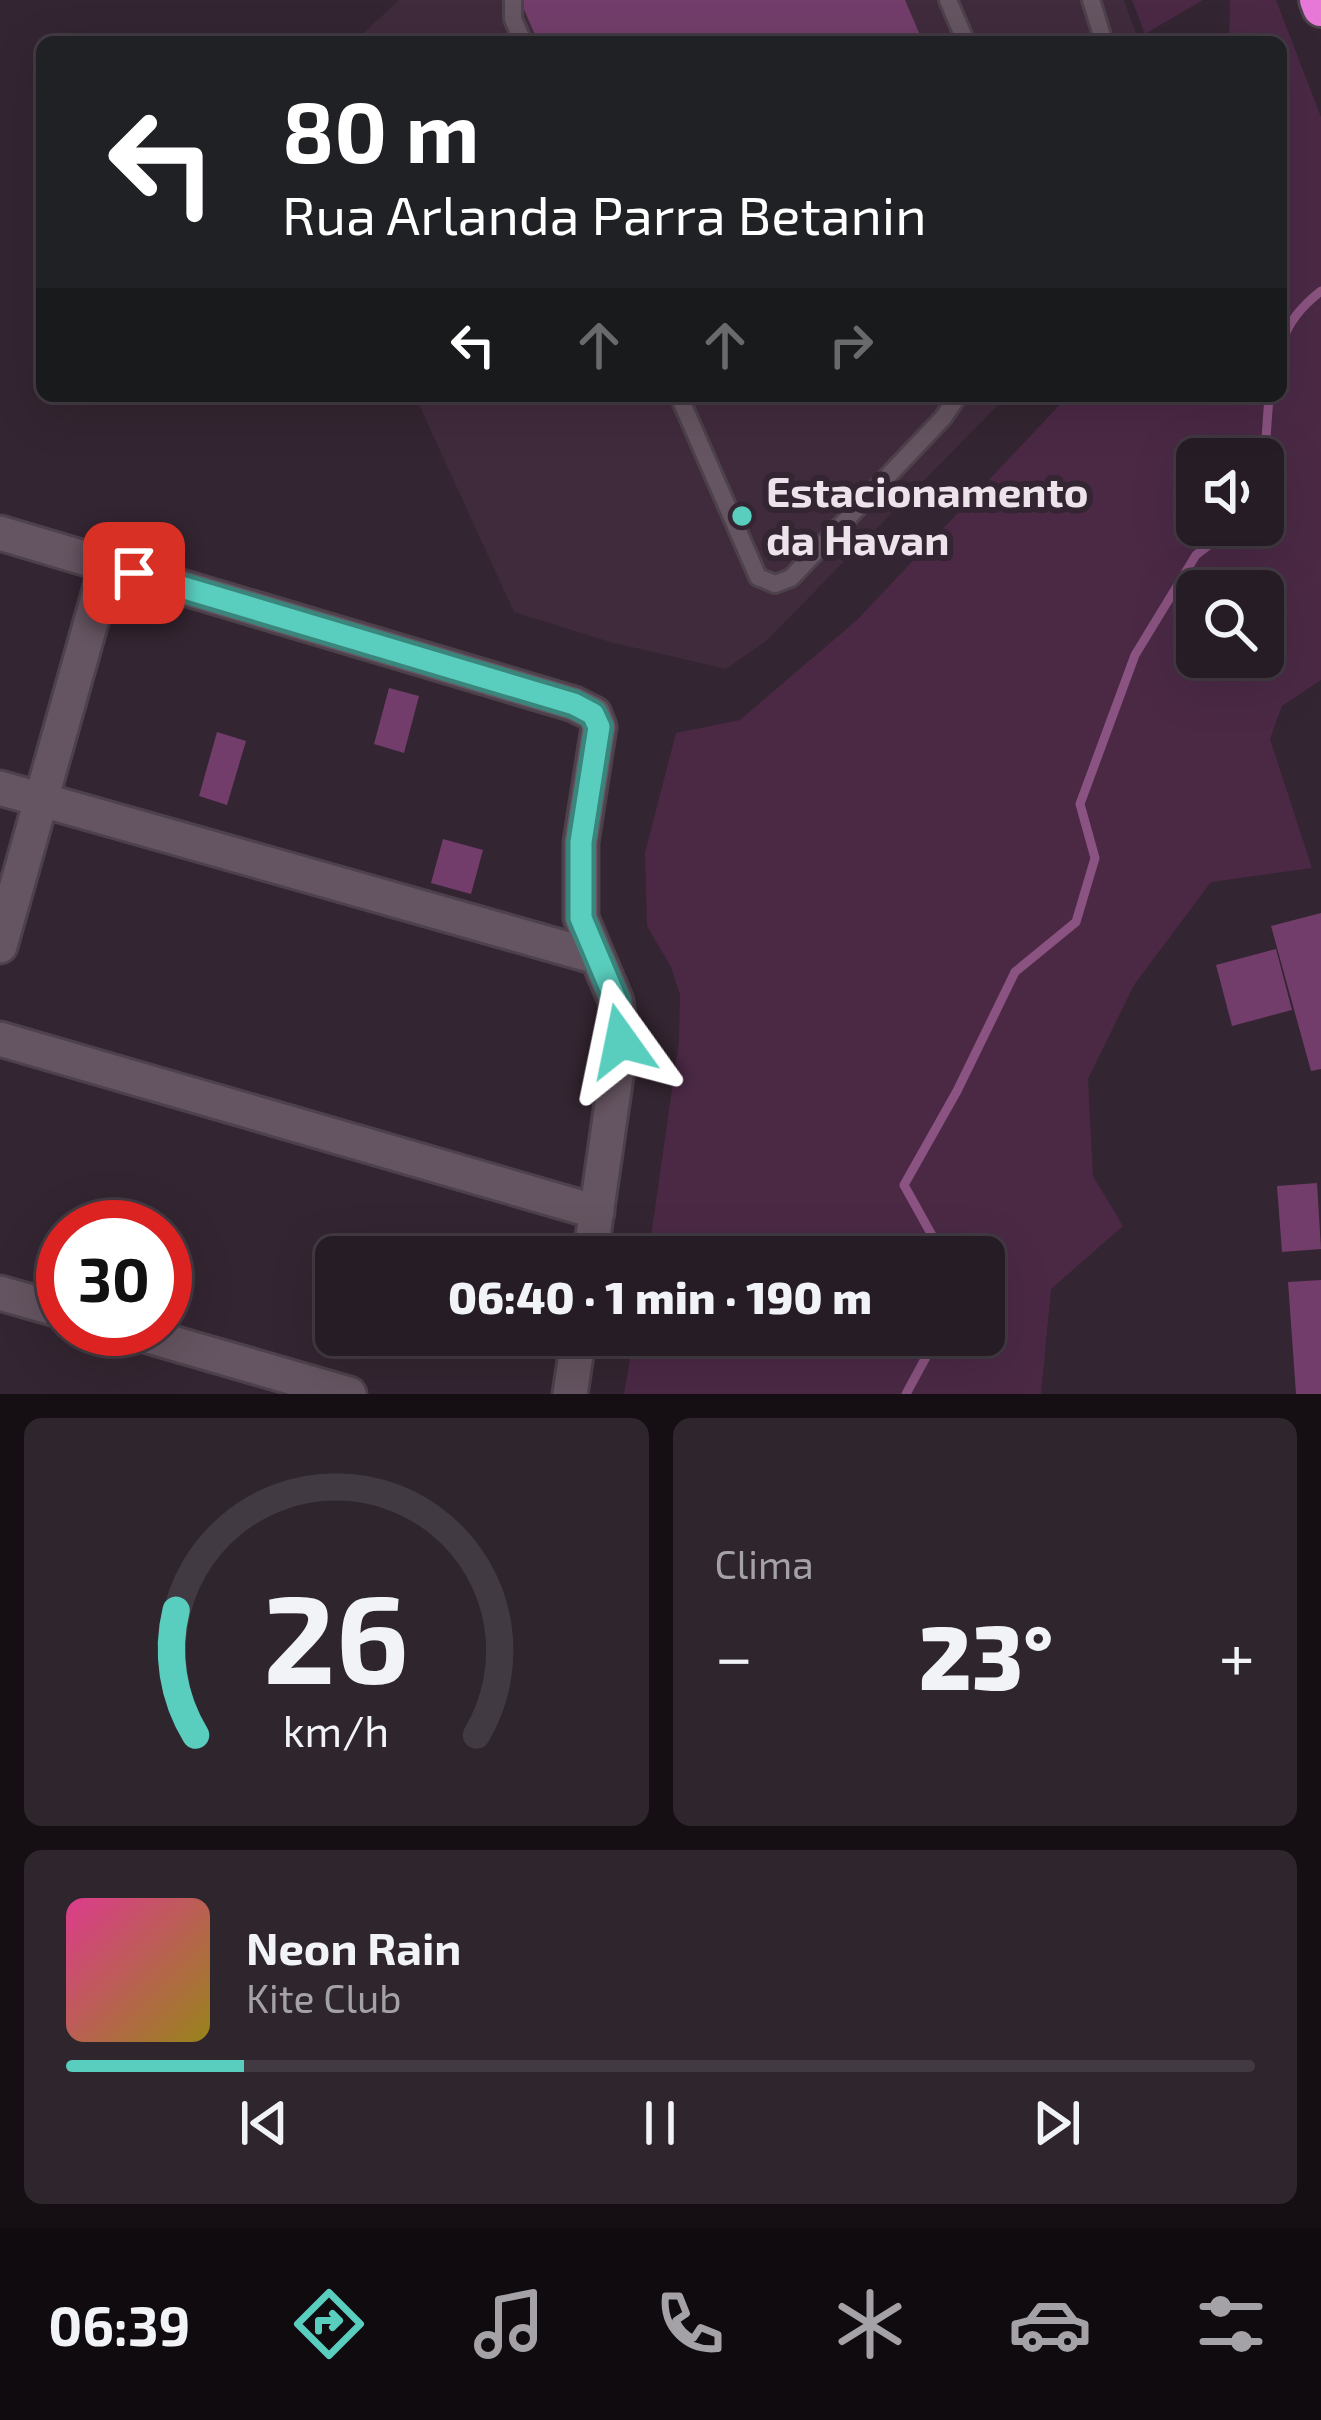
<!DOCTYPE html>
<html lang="pt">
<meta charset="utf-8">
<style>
:root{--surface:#261c25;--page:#2e252d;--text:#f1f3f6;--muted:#a4a1a7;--line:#423a42;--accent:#59cebe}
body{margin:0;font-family:"Exo 2",sans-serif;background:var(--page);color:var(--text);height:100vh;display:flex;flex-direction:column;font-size:45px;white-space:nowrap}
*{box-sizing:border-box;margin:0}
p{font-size:39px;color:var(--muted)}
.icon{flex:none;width:66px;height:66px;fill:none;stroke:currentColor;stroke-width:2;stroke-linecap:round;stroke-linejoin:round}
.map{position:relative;height:1394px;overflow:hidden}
.details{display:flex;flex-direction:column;gap:24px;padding:24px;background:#150f14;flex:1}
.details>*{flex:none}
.top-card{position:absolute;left:36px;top:36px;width:1251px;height:366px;border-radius:18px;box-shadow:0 12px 48px #0002,0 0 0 3px var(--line);background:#202124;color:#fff;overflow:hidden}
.fabs{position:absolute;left:1176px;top:438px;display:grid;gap:24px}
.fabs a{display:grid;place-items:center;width:108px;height:108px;border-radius:18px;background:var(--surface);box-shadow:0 12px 48px #0002,0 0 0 3px var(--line);font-size:60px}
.speed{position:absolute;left:36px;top:1200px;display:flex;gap:24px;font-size:60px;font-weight:700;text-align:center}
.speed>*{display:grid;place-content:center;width:156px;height:156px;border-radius:50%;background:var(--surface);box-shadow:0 12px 48px #0002,0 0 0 3px var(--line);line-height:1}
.speed .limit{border:18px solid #d22;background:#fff;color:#111}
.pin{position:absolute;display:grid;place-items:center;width:102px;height:102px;color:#fff;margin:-51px;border-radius:24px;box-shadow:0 6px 18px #0006}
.me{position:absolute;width:132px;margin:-66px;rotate:348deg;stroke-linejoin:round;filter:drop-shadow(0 0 9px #0008)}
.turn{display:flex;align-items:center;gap:42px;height:252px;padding:0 48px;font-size:54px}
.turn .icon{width:156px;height:156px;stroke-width:2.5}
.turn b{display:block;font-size:84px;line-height:102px}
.lanes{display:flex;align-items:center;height:114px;padding:0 48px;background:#0003;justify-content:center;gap:60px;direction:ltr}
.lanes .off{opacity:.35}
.big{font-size:90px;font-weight:800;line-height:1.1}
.details .widget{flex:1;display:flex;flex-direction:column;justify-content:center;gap:18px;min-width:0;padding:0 42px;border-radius:18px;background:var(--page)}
.details .dial{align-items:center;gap:0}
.dial svg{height:312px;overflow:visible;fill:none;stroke:var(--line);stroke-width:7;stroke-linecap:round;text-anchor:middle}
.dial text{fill:var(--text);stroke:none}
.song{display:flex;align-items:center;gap:36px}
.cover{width:144px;height:144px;border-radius:18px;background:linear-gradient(135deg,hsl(330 70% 55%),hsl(50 70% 35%))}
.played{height:12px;border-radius:6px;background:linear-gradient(90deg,var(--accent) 15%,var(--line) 15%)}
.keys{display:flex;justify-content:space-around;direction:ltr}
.heat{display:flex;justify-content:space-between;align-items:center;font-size:66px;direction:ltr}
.details .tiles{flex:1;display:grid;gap:24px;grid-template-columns:1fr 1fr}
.widget:last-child{grid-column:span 2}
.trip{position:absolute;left:315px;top:1236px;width:690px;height:120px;border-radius:18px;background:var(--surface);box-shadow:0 12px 48px #0002,0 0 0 3px var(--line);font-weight:800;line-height:120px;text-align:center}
.menu{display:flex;height:192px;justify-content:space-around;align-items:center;background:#0f0b0f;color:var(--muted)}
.menu .icon{width:84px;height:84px}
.menu .on{color:var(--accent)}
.menu b{font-size:54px;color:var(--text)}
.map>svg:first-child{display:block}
</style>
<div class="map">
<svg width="1321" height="1394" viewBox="0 0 1321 1394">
<rect width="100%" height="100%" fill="#332531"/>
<!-- built -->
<g fill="#402b3c">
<path d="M399,0H1124L1139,42H354Z"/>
<path d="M415,396H1007L766,641L726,669L610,642L514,612Z"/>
</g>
<!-- green -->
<g fill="#4b2945" fill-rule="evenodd">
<path d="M1132,0H1203L1145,34Z"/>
<path d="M1230,0H1276L1321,117V680L1282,706L1270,739L1312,868L1211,882L1134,985L1088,1079L1093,1176L1123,1226L1051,1289L1041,1394H624L634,1335H984V1257H648L679,1041L680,995L671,967L647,926L645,853L676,733L740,720L857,620L1068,396H1281V42H1229ZM1197,459H1263V525H1197ZM1197,591H1263V657H1197Z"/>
</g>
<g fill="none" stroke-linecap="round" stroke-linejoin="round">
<!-- stream -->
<g stroke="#8a5381" stroke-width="9">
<path d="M1281,345C1288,322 1302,306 1321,291"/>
<path d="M1263,480L1269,396"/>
<path d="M944,1257L904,1185L957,1091L1015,972L1076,922L1095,858L1080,804L1135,655L1196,555L1235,525"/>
<path d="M906,1394L938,1335"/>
</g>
</g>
<!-- building -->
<g fill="#723d6a">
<path d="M520,0H905L923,42H538Z"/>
<path d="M389,688L419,696L404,753L374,744Z"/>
<path d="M217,732L246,741L227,805L199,796Z"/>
<path d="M443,839L483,850L471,894L431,883Z"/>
<path d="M1321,913V1069L1311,1071L1271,926Z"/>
<path d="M1276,949L1292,1010L1232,1026L1216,965Z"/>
<path d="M1317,1183L1321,1249L1282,1252L1277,1186Z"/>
<path d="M1321,1280V1394H1296L1288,1282Z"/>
</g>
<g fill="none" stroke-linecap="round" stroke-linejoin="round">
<!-- lane casing -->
<g stroke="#4d414b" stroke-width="22">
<g id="lane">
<path d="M513,0V19L523,42"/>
<path d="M948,0L966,42"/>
<path d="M1091,0L1104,42"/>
<path d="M679,396L758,577L775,584L791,578L943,418L958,396"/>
</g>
</g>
<!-- street casing -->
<g stroke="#4d414b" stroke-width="39">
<g id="street">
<path d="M0,533L574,704L594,714L599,727L581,842V918L616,1001L621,1041L590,1257"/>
<path d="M0,788L596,957"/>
<path d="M0,946L107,565"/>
<path d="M0,1039L597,1212"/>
<path d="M0,1293L63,1311"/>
<path d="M124,1329L349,1394"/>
<path d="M570,1394L579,1335"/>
</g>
</g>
<!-- highway casing -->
<g stroke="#4d414b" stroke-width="42">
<path id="highway" d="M1318,0L1321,8"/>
</g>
<!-- lane -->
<use href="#lane" stroke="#655461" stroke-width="16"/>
<!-- street -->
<use href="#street" stroke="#655461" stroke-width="33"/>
<!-- highway -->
<use href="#highway" stroke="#e878d7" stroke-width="36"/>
</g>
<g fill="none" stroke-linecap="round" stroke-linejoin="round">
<!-- route casing -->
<g stroke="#3a867c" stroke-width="30">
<path id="route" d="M134,573L574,704L593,714L599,727L581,842V918L616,1001L621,1041"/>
</g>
<!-- route -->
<use href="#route" stroke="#59cebe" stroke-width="21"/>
</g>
<!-- markers -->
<circle fill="#59cebe" stroke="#332531" stroke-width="4.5" cx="742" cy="516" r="12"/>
<g text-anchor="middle" stroke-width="12" stroke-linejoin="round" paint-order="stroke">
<!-- poi labels -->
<g font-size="42" font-weight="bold" fill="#ede3eb" stroke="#332531" text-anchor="start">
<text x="766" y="507">Estacionamento<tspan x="766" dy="48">da Havan</tspan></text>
</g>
</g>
</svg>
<div class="fabs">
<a><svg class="icon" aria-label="sound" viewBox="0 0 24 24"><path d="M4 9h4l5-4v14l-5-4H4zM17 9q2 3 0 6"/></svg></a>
<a><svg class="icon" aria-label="search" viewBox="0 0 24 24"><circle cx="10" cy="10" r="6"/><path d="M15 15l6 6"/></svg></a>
</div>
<div class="speed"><div class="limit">30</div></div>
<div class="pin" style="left:134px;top:573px;background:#d93025"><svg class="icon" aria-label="arrive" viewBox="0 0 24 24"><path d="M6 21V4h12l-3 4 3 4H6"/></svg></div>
<svg class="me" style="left:621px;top:1041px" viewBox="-20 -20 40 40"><path d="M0-17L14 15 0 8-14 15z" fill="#59cebe" stroke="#fff" stroke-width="4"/></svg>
<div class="trip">06:40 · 1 min · 190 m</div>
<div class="top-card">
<div class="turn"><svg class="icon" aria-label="left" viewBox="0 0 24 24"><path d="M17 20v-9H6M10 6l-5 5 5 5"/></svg><div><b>80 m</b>Rua Arlanda Parra Betanin</div></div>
<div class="lanes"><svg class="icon" aria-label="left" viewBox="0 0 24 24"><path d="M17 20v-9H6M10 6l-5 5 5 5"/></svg><svg class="icon off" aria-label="ahead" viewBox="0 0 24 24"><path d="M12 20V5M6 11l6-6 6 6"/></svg><svg class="icon off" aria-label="ahead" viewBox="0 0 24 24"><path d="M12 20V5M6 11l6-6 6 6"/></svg><svg class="icon off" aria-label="right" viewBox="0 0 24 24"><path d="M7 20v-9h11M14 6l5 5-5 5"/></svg></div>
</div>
</div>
<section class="details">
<div class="tiles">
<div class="widget dial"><svg viewBox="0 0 100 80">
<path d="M14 69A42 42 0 1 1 86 69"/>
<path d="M14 69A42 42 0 0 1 9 37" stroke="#59cebe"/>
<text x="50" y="56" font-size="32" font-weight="700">26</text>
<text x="50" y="72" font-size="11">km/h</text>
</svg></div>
<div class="widget"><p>Clima</p>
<div class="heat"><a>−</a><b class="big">23°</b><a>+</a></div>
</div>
<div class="widget">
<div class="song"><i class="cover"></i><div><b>Neon Rain</b><p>Kite Club</p></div></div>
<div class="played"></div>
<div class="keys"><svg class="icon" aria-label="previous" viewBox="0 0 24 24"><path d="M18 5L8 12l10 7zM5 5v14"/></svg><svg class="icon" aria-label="pause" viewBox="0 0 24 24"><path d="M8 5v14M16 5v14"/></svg><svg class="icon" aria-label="next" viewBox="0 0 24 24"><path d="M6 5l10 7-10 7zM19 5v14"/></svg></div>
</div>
</div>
</section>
<nav class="menu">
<b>06:39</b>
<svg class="icon on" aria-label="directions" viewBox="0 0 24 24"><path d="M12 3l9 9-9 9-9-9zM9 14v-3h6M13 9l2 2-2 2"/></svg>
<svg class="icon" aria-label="music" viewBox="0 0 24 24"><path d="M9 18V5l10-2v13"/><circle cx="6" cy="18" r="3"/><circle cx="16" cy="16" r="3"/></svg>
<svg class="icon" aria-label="phone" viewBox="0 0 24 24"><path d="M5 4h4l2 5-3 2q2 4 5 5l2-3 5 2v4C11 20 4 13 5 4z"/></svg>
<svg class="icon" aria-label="climate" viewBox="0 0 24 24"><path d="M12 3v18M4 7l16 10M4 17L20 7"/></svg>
<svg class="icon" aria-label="car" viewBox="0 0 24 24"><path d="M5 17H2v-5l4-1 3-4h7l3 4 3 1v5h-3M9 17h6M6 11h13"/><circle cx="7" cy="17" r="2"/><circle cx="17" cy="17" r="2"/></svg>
<svg class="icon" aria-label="filters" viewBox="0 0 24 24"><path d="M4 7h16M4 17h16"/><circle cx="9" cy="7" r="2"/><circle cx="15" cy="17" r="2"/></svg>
</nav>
